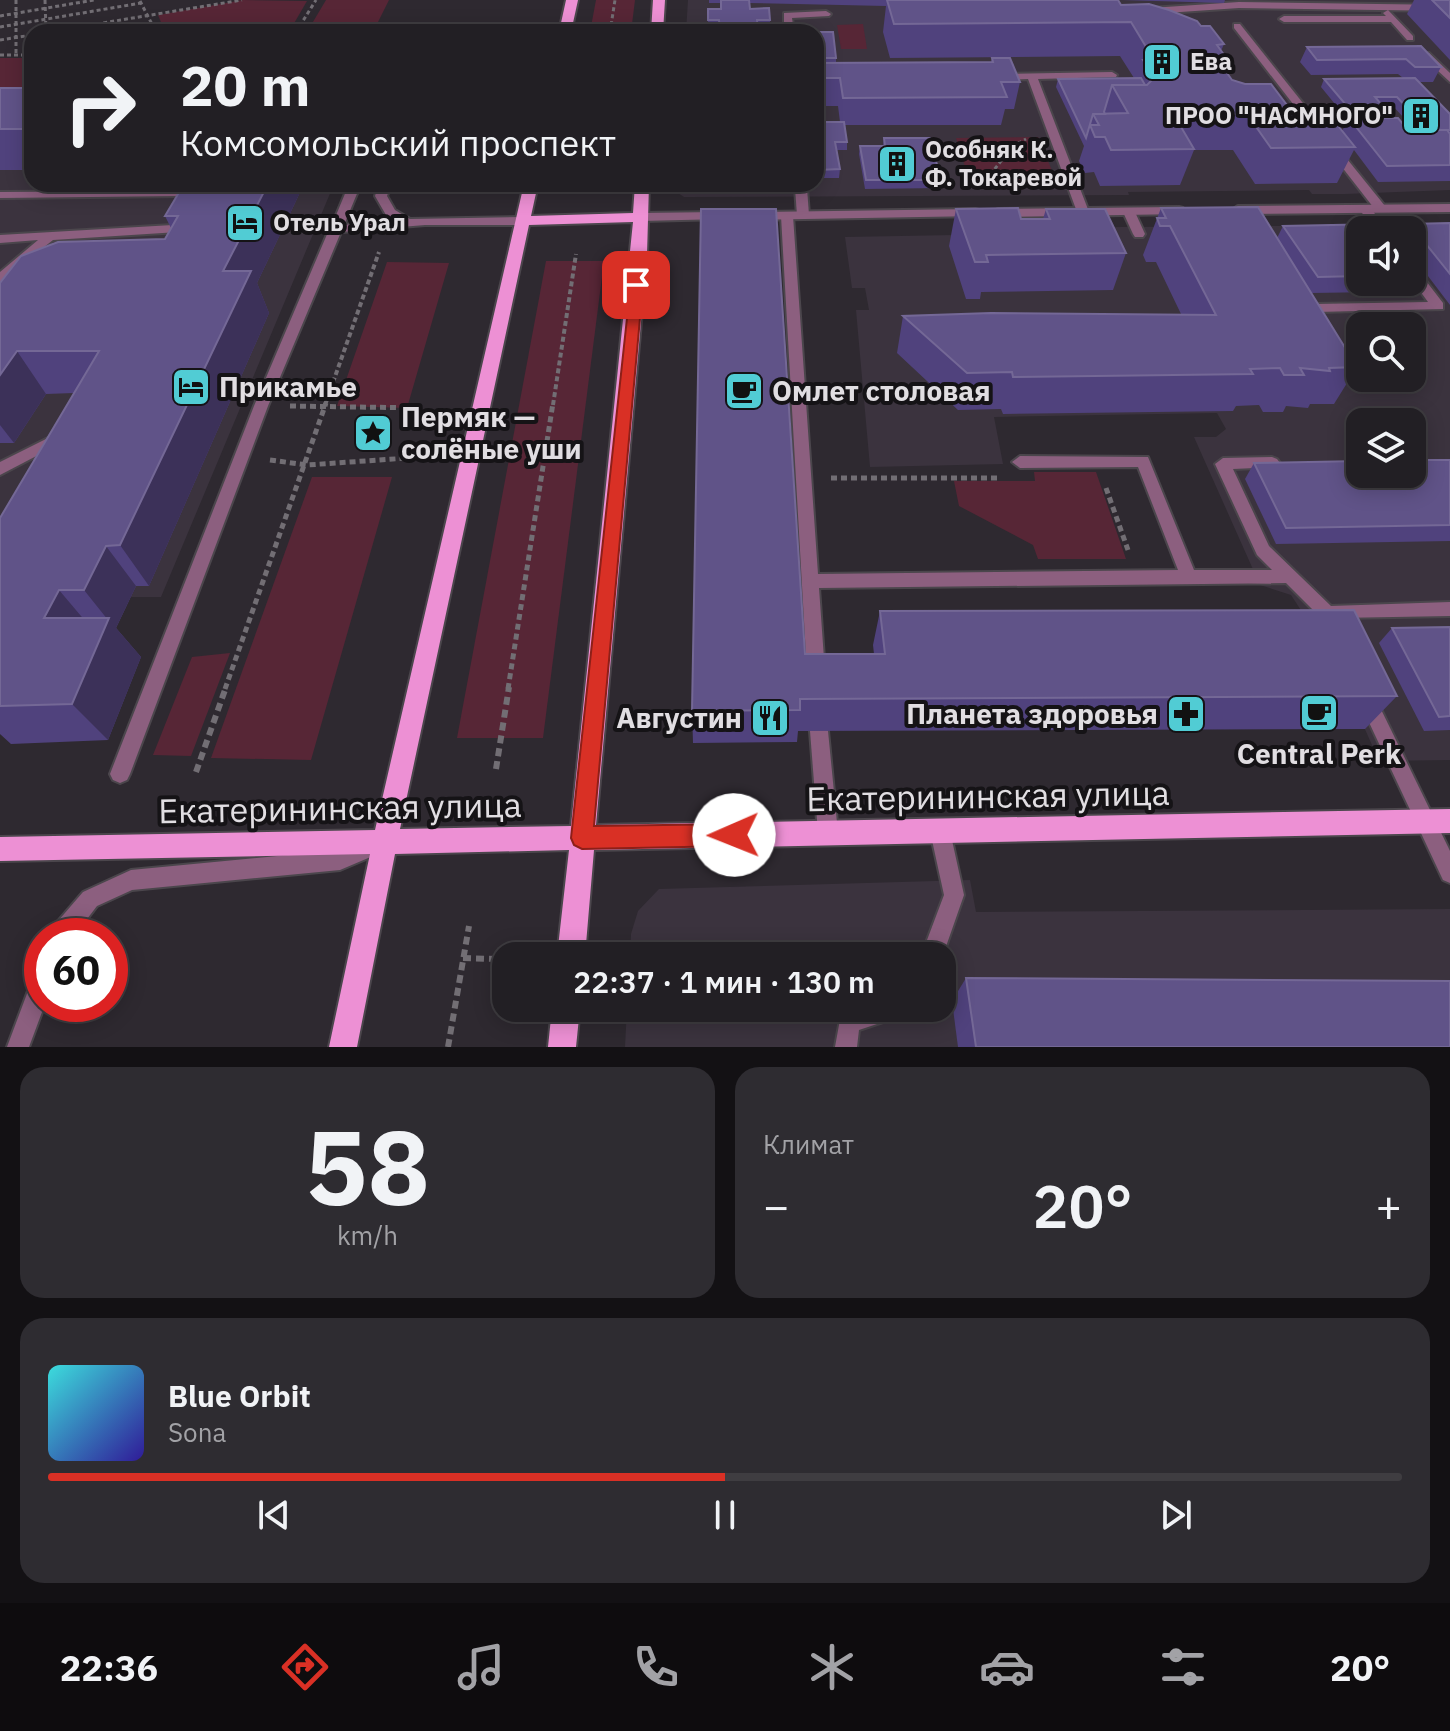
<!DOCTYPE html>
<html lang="ru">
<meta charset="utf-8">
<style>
:root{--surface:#221f24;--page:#2e2c31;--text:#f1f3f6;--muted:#a2a2a6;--line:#3f3d41;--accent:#d93025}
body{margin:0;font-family:"IBM Plex Sans",sans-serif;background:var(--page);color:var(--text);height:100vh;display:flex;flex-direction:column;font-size:30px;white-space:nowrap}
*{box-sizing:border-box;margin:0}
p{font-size:26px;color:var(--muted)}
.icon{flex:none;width:44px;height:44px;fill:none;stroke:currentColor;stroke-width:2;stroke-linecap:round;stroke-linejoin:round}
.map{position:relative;height:1047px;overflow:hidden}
.details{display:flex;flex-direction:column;gap:20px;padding:20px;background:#131114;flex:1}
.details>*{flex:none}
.top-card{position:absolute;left:24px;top:24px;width:800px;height:168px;border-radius:24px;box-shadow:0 4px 20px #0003,0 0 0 2px var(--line);background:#221f24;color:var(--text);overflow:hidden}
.tools{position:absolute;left:1346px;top:216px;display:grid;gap:16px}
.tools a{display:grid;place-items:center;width:80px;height:80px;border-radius:16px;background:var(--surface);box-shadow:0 4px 20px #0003,0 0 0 2px var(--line);font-size:40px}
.speed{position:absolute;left:24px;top:918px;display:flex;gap:16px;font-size:40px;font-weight:700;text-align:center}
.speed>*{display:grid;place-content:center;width:104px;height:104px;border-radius:50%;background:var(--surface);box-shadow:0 4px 20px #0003,0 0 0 2px var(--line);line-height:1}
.speed .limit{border:12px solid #d22;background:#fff;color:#111}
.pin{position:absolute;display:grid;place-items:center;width:68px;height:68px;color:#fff;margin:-34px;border-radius:16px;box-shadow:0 4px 12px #0006}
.me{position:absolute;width:88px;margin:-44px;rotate:269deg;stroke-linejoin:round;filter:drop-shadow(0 0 6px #0008)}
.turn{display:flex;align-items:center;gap:28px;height:168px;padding:0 24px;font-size:36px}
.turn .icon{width:104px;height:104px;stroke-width:2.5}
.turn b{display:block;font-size:56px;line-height:68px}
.big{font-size:60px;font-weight:600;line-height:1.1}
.details .tile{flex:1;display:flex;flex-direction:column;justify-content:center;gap:12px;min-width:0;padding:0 28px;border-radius:24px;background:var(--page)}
.details .dial{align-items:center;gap:0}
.dial b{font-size:104px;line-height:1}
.song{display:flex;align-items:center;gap:24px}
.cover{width:96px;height:96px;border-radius:12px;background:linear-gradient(135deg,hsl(180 70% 55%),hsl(250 70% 35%))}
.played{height:8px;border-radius:4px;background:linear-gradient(90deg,var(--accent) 50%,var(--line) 50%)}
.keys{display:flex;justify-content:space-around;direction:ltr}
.heat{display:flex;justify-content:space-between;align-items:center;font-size:44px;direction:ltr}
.details .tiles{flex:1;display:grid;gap:20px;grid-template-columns:1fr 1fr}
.tile:last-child{grid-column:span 2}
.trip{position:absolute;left:492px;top:942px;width:464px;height:80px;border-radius:24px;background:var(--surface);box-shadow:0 4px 20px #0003,0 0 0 2px var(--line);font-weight:600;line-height:80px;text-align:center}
.tabs{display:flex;height:128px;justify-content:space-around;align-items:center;background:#0e0c0e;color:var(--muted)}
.tabs .icon{width:56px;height:56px}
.tabs .active{color:var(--accent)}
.tabs b{font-size:36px;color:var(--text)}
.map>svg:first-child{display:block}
</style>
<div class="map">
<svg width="1450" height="1047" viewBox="0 0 1450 1047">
<rect width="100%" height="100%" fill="#2e2930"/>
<!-- built -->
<g fill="#3b333e" fill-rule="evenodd">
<path d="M688,0H1450V190L1345,194H1312L1309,190L1128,192L1129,195L684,197L678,193L677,184H816V32H686Z"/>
<path d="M32,121V184H334L161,597H0V122Z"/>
<path d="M1450,225V760L1379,761L1327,643L1323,644L1291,595L1260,585L1194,437H1216L1226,429L1217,413L994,417L1003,464L870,467L856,310H869L865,288H852L845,237L955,235L954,228ZM1360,230H1412V282H1360ZM1360,326H1412V378H1360ZM1360,422H1412V474H1360Z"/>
<path d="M970,880L976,912L1450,909V1047H625L627,1008H942V956H630L631,934L638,911L659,889Z"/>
</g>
<!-- green -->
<g fill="#572636">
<path d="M243,0L307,1L289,32H165L158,15Z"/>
<path d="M326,0H389L373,32H307Z"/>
<path d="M596,0H635L631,32H590Z"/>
<path d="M863,24L867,49H841L837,25Z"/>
<rect x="0" y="58" width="32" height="35"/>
<path d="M1038,137L1058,185L971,186L956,138Z"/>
<path d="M546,261H604L543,738H457Z"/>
<path d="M387,262L449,263L407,408L337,406Z"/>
<path d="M1034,472H1096L1126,559H1038L1033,545L959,506L954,481H1035Z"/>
<path d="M312,477H392L311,760L211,758Z"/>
<path d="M230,653L191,756L153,755L192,657Z"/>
</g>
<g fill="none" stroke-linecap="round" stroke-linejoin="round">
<!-- service casing -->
<g stroke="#4b464c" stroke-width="4">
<g id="service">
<path d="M1239,2L1450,5V11L1239,8L1151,14L1146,11L1151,8Z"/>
<path d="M1388,10L1413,36V40H1407L1391,22H1284L1279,19L1284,16H1386L1383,13Z"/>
<path d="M826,11L831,14L829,16L792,18L794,32H784V13Z"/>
<path d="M1234,24H1240L1322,127V131H1314L1234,28Z"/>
<path d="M1423,53H1429L1450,73V82L1423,57Z"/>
<path d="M1112,72L1117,75L1116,77L1038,79L1089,212L1083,216L1077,212L1028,79L997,80L992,77L997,74Z"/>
<path d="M1331,149H1339L1385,206V212H1377L1331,153Z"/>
<path d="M349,184H361L344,225L395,220L386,215L375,196L379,184H391L387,196L395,210L410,219L523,217L529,221L523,225H425L341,232L268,406L130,774L127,780L120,783L113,780L110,774L254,406L328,232L284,231L278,227L284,223L332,225Z"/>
<path d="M801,185L807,188L809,215L803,219L797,215L795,188Z"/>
<path d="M178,191L184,194L182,196L0,198V192Z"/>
<path d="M1365,205L1369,206L1387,230H1375L1359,209Z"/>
<path d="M1129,208L1135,212L1145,234L1143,237H1135L1133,234L1123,212Z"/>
<path d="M787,212L793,216L818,574L1178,570L1138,467L1020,468L1012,462L1020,456L1148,457L1194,570H1272L1257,555L1215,464L1223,458L1272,457L1277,459L1280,463L1277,467L1233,469L1269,546L1331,606L1450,602V616L1337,618L1343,629L1340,634L1334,636L1328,634L1320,617L1286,583L819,588L825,673L822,678L816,681L810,678L807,673L781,216Z"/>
<path d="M190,224L194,225V231L53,240L0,282V272L38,240L0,243V235Z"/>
<path d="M1412,267L1416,268L1443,303V309L1316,312L1297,308L1295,305L1302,301L1316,304L1428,302L1412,280Z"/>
<path d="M62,431L69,436L67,440L0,475V462Z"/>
<path d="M1368,693L1374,695L1450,851V883L1443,880L1359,701L1362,695Z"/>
<path d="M819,723L826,725L828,731L838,833L835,840L828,843L821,840L818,833L810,731L812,725Z"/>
<path d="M940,821L947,824L950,831L964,895L942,958V956H921L944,895L930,831L933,824Z"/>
<path d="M373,836L380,839L383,846L380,853L340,870L132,890L97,906L74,936H49L52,928L83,892L131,870L340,850Z"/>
<path d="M42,972V1004H45L29,1047H7L34,975Z"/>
<path d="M858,1008H904L901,1016L859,1030L857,1047H835L841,1014Z"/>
</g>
</g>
<!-- minor casing -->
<g stroke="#4b464c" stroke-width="4">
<g id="minor">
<path d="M1450,204V212L1238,214L1232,210L1238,206Z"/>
<path d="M1179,207L1183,208V214L998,217L992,213L998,209Z"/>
<path d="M975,209L979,210V216L754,220L748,216L754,212Z"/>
<path d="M719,212L725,216L723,219L641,221L635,217L641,213Z"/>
</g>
</g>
<!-- primary casing -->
<g stroke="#4b464c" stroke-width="4">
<g id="primary">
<path d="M566,0H578L571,32H559Z"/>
<path d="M653,0H665L663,32H651Z"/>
<path d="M524,184H538L531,216L633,213L635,184H649L647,255L596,825L1450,809V833L594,850L585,956H557L569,850L395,854L357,1047H329L370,854L0,861V837L375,830ZM633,222L571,826L400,829L529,225Z"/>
<path d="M552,1008H580L576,1047H548Z"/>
</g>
</g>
<!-- path-far3 -->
<g stroke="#726e74" stroke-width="3" stroke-dasharray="4 3" stroke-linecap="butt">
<path d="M16,0V56"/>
<path d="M45,0L46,32"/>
<path d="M140,1L156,32"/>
<path d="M0,16L94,0"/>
<path d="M0,27L141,3"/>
<path d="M48,32L242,0"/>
<path d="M296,32L316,0"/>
<path d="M610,32L615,0"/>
<path d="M0,40L32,35"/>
<path d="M0,55H32"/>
<path d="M986,180L1013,146L1026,139"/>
</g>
<!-- path-far2 -->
<g stroke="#726e74" stroke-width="4" stroke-dasharray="5 3" stroke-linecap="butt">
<path d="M979,189L988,178"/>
<path d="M325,405L379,252"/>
<path d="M553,405L576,254"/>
</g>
<!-- path-far1 -->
<g stroke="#726e74" stroke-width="5" stroke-dasharray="6 4" stroke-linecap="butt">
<path d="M290,406L422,408"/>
<path d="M270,460L307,465L408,458"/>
<path d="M831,478H997"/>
<path d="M1106,488L1128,550"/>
<path d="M225,689L326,403"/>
<path d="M508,689L553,403"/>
</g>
<!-- path -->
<g stroke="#726e74" stroke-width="6" stroke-dasharray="8 5" stroke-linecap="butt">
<path d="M496,769L509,687"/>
<path d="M196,772L226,687"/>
<path d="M463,958L496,959"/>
<path d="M448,1047L469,926"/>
</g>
<!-- service -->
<use href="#service" fill="#8c5f7f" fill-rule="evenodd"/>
<!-- minor -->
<use href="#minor" fill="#8c5f7f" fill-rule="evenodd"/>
<!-- primary -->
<use href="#primary" fill="#ed90d4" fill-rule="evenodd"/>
</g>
<!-- wall -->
<g fill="#50427d" fill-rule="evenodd">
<path d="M709,0H1118L1121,5L1201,26L1224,44L1221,51L1227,59L1223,68L1232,80L1293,113L1342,131L1348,120L1321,87L1324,79L1403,78L1398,74L1311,75L1300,62L1307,47L1421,46L1441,67L1433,82H1419L1450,114V181L1378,182L1354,150L1337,183L1255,184L1233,150H1194L1180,185L1100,186L1094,172L1085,173L1079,161L1084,146L1056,87L1058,79L1134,78L1120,56L890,58L883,32L886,6L749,3L750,9L770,20V32H708V9H721L720,3H709ZM1382,105H1392L1415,130H1408L1393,118Z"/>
<path d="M1121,0H1225L1224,3Z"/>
<path d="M1414,0H1450V60L1407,14Z"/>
<path d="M816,32L836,58V62H991L992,58L1020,82L1014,109H1005L1001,125H845L847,142V150H837L840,169L839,178H818L817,169L816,176V138H818V122H840L838,106H816Z"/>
<rect x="0" y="88" width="32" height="82"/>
<path d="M884,138L941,180L940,188L865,189L859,154L860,146H883Z"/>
<path d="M184,184H304L257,283L269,313L149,586H136L116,628L141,657L108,740L11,744L0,734V518L74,393L46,394L14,443H0V283L165,239L171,228L165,216Z"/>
<rect x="709" y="184" width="106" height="4"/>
<path d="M1161,208L1277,238L1283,226L1360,230V282H1406L1381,283L1376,292L1311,293L1357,367L1334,404H1310L1308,408L1286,406L1283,412H1263L1259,405L1236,406L1233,411L1003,414L1001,409L958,410L897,353L903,316L1181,314L1156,262H1146L1143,255Z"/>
<path d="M956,209L1021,219H1043L1046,209L1126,253L1113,290L981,292L980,299H966L949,246Z"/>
<path d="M1450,223V305L1412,255V230H1406L1410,224Z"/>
<path d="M1450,460V541L1276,544L1245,479L1254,463Z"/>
<path d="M880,611L1397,696L1365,729L798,731L797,742L693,743L692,711L805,654H874L873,645Z"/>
<path d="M1450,627V730L1424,731L1379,643L1392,628Z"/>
<path d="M966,978L1450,1047H958L952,1001Z"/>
</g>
<!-- shaded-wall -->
<g fill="#3c3159">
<path d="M268,184H304L257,283L269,313L149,586L120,545L223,271Z"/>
<path d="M17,351L46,394L14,443L0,425V375Z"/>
<path d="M106,546L136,586L116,628L141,657L108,740L72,704L108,620L84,590Z"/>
<path d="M59,590L92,629L44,618Z"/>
</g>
<!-- building -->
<g fill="#605388" stroke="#746896" stroke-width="2">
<path d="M721,0H749L750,9L769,8L770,20H757L758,32H720L719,20H708V9H721Z"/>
<path d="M887,0H1118L1121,5L1149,4L1169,10L1197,21L1201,26H1210L1224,44L1217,45L1227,59H1217L1232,80L1245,84H1271L1293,113L1327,112L1355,147L1271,148L1247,114L1174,115L1194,149L1111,150L1105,137H1095L1090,125H1099L1093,114L1128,113L1112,85H1147L1154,78L1143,60H1154L1131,22L894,24Z"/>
<path d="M1432,0H1450V18Z"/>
<path d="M816,32H833L836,58H816Z"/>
<path d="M1421,46L1441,67H1415L1406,59L1317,60L1307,47Z"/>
<path d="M992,58H1010L1020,82H1001L1007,97L843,98L840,78H816V63L993,62Z"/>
<path d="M1141,78L1145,85H1112L1104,112L1105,114H1093L1086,138L1058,79Z"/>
<path d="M1415,78L1450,114V130H1440L1432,121H1419L1397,97H1375L1393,118H1357L1324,79Z"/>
<rect x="0" y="88" width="32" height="41"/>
<path d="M1349,118H1398L1408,130H1447L1450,134V165L1387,166Z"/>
<path d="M818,122H844L847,142H835L840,169L818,170L816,149V138H820Z"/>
<path d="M884,138H930L941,180H866L860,146H885Z"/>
<path d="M184,184H268L223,271H251L120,545L106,546L84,590H59L44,618H109L72,704L0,706V518L99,351H17L0,375V283L21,256L58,242L165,239L178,216H165Z"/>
<path d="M1258,207L1357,367L1329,368L1330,371L1300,368L1304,375H1284L1280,368L1250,369L1253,374L1013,377L1012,372L967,373L903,316L991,313L1216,315L1170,226H1160L1157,218H1166L1161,208Z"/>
<path d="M1018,208L1021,219H1050L1046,209H1105L1126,253L986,255L988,262H975L956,209Z"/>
<path d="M701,209H776L805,654H885L880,611L1354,610L1397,696L800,699V710L692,711Z"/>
<path d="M1450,223V274L1410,224Z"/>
<path d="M1383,224L1388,230H1360V276L1318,277L1283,226Z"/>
<path d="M1412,460H1450V525L1286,528L1254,463L1360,461V474H1412Z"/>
<path d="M1450,627V716L1439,717L1392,628Z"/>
<path d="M966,978L1450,981V1047H976Z"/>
</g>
<!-- route -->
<path fill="#d93025" stroke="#8d1f18" stroke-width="2" d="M631,281L643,285L594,826L734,824L742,827L745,835L742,843L734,846L582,849L574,845L571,838Z"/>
<!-- icons -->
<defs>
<g id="building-square" transform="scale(2)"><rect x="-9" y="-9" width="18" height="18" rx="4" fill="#51ccd4" stroke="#151316"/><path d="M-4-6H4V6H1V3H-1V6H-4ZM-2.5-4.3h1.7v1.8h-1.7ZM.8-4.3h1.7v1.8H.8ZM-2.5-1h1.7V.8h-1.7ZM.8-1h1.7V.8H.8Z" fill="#111"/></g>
<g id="hotel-square" transform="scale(2)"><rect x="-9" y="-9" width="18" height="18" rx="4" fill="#51ccd4" stroke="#151316"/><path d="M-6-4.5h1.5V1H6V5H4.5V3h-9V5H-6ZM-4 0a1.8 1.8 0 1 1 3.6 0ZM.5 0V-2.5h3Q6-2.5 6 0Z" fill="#111"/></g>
<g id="cafe-square" transform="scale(2)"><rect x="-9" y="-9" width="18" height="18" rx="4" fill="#51ccd4" stroke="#151316"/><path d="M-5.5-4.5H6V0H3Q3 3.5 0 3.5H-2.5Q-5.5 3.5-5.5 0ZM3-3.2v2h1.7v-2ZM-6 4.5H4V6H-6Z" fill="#111"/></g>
<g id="sight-square" transform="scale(2)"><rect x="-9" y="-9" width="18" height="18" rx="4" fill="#51ccd4" stroke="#151316"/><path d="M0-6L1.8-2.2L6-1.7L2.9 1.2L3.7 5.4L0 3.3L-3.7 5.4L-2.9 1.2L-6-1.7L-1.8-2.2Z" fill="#111"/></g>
<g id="pharmacy-square" transform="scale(2)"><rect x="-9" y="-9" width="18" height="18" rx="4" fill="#51ccd4" stroke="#151316"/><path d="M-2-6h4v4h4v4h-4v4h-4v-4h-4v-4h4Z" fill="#111"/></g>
<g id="restaurant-square" transform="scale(2)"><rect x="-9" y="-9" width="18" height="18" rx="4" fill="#51ccd4" stroke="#151316"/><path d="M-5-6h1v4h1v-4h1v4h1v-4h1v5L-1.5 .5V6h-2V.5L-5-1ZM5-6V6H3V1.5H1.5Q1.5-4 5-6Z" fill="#111"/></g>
</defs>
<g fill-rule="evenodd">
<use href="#building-square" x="1162" y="62"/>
<use href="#building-square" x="1421" y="116"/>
<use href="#building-square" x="897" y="164"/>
<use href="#hotel-square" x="245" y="223"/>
<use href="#hotel-square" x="191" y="387"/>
<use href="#cafe-square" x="744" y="391"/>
<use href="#sight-square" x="373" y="433"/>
<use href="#cafe-square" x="1319" y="713"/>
<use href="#pharmacy-square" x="1186" y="714"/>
<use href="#restaurant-square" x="770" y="718"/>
</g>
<g text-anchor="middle" stroke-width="8" stroke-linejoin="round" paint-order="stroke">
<!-- far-poi labels -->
<g font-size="24" font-weight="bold" fill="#e1dee2" stroke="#151316" text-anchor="start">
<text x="1190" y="70">Ева</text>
<text x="1393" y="124" text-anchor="end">ПРОО "НАСМНОГО"</text>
<text x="925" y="158">Особняк К.<tspan x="925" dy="28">Ф. Токаревой</tspan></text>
<text x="273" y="231">Отель Урал</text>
</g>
<!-- poi labels -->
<g font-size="28" font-weight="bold" fill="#e1dee2" stroke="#151316" text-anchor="start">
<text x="219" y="397">Прикамье</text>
<text x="772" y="401">Омлет столовая</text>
<text x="401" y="427">Пермяк —<tspan x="401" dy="32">солёные уши</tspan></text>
<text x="1158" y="724" text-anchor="end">Планета здоровья</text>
<text x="742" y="728" text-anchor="end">Августин</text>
<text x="1319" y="764" text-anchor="middle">Central Perk</text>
</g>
<!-- near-street labels -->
<g font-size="34" fill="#e1dee2" stroke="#151316">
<text transform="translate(988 796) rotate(-1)" y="12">Екатерининская улица</text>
<text transform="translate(340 808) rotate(-1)" y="12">Екатерининская улица</text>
</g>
</g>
</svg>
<div class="tools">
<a><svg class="icon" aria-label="sound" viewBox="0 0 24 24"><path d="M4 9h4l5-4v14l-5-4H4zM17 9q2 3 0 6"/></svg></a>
<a><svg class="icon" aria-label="search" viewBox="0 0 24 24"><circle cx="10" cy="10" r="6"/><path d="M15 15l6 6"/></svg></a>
<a><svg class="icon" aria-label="layers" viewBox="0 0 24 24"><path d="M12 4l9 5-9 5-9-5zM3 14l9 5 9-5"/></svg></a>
</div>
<div class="speed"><div class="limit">60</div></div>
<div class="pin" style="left:636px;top:285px;background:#d93025"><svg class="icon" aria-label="arrive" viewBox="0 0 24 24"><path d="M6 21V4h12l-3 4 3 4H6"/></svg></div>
<svg class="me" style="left:734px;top:835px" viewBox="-20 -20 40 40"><circle r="19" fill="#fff"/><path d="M0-13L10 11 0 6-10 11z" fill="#d93025"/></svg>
<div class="trip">22:37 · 1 мин · 130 m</div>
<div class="top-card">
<div class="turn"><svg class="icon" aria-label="right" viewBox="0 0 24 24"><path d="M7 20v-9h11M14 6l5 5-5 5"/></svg><div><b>20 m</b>Комсомольский проспект</div></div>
</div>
</div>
<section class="details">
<div class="tiles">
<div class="tile dial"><b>58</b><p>km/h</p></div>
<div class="tile"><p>Климат</p>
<div class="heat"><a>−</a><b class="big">20°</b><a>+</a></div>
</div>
<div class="tile">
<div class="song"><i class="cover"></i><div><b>Blue Orbit</b><p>Sona</p></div></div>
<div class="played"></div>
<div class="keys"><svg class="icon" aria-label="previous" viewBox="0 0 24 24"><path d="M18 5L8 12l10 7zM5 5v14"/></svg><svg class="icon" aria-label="pause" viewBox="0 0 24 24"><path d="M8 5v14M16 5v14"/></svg><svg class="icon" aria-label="next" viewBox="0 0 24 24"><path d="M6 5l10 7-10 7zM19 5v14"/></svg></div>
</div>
</div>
</section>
<nav class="tabs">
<b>22:36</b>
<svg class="icon active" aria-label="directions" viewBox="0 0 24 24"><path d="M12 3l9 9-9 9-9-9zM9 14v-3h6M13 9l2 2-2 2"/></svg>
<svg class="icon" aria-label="music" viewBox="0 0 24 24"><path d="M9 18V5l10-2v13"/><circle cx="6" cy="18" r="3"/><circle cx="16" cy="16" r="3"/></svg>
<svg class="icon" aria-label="phone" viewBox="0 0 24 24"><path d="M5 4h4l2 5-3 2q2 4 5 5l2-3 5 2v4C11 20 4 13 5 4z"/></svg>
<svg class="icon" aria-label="climate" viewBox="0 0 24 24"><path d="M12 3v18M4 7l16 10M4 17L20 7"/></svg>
<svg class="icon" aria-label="car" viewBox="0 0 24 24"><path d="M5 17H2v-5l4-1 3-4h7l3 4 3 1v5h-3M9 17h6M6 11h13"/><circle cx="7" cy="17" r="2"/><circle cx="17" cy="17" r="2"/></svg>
<svg class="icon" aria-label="filters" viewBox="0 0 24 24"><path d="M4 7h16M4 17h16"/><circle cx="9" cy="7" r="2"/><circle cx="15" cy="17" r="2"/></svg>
<b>20°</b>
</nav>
